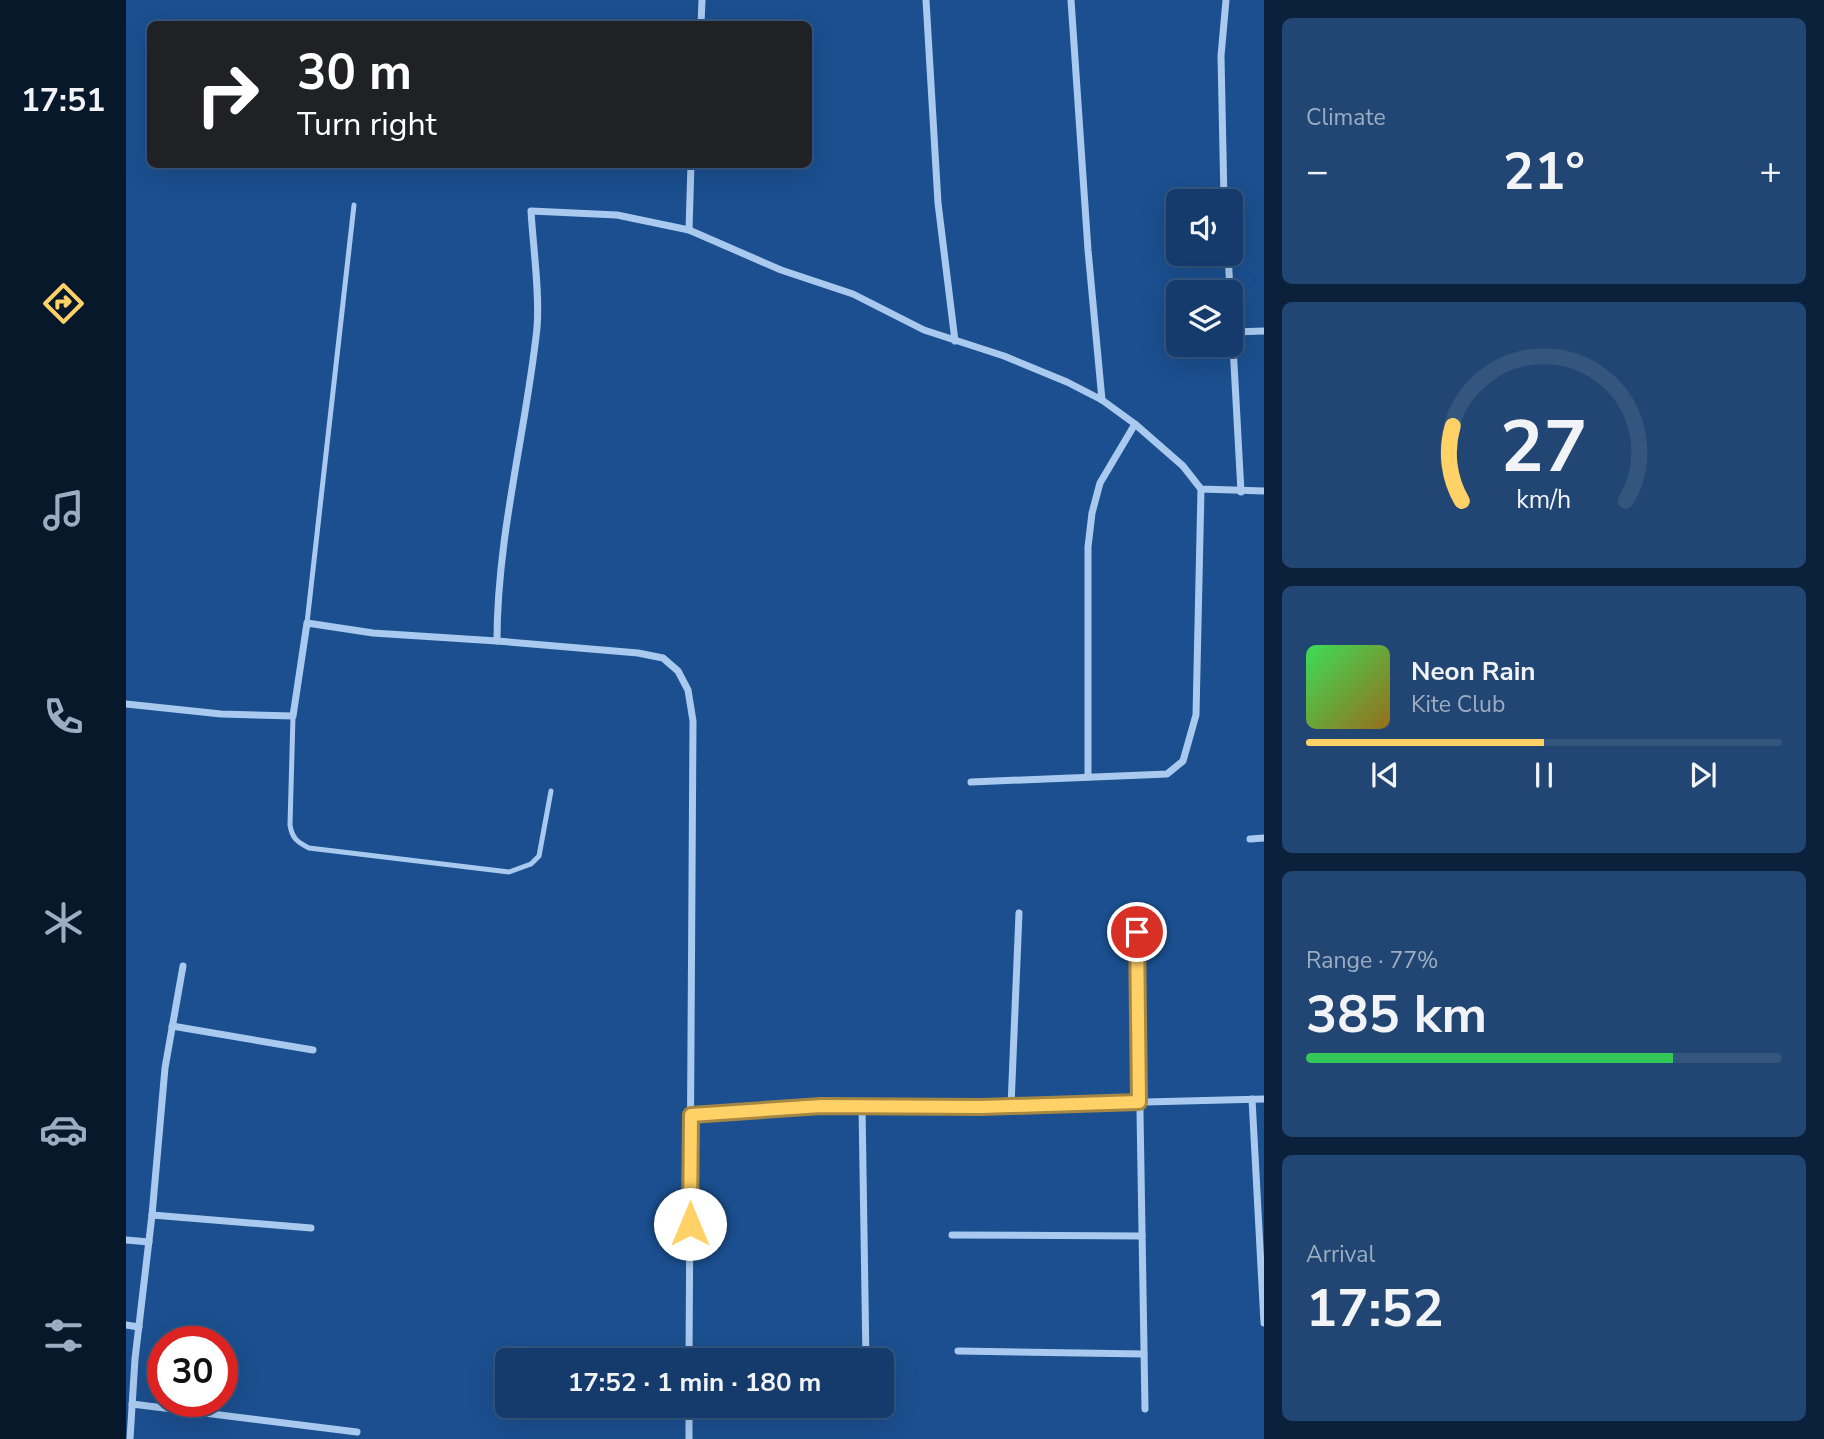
<!DOCTYPE html>
<meta charset="utf-8">
<style>
:root{--surface:#143b6b;--page:#214673;--text:#f1f3f6;--muted:#9dadc1;--line:#33557e;--accent:#ffd166}
body{margin:0;font-family:"Nunito Sans",sans-serif;background:var(--page);color:var(--text);height:100vh;display:flex;flex-direction:column;font-size:26px;white-space:nowrap}
*{box-sizing:border-box;margin:0}
p{font-size:23px;color:var(--muted)}
.icon{flex:none;width:38px;height:38px;fill:none;stroke:currentColor;stroke-width:2;stroke-linecap:round;stroke-linejoin:round}
.map{position:relative;flex:1;overflow:hidden}
.side{display:flex;flex-direction:column;gap:18px;padding:18px;background:#0b203b;width:560px}
.side>*{flex:none}
.top-card{position:absolute;left:21px;top:21px;width:665px;height:147px;border-radius:10px;box-shadow:0 7px 28px #0002,0 0 0 2px var(--line);background:#202124;color:#fff;overflow:hidden}
.tools{position:absolute;left:1040px;top:189px;display:grid;gap:14px}
.tools a{display:grid;place-items:center;width:77px;height:77px;border-radius:10px;background:var(--surface);box-shadow:0 7px 28px #0002,0 0 0 2px var(--line);font-size:35px}
.speed{position:absolute;left:21px;top:1326px;display:flex;gap:14px;font-size:35px;font-weight:700;text-align:center}
.speed>*{display:grid;place-content:center;width:91px;height:91px;border-radius:50%;background:var(--surface);box-shadow:0 7px 28px #0002,0 0 0 2px var(--line);line-height:1}
.speed .limit{border:10px solid #d22;background:#fff;color:#111}
.pin{position:absolute;display:grid;place-items:center;width:60px;height:60px;color:#fff;margin:-30px;border:4px solid #fff;border-radius:50%;box-shadow:0 2px 7px #0007}
.me{position:absolute;width:77px;margin:-38px;rotate:0deg;stroke-linejoin:round;filter:drop-shadow(0 0 5px #0008)}
.turn{display:flex;align-items:center;gap:24px;height:147px;padding:0 35px;font-size:32px}
.turn .icon{width:91px;height:91px;stroke-width:2.5}
.turn b{display:block;font-size:49px;line-height:60px}
.big{font-size:52px;font-weight:700;line-height:1.1}
.side .card{flex:1;display:flex;flex-direction:column;justify-content:center;gap:10px;min-width:0;padding:0 24px;border-radius:10px;background:var(--page)}
.side .dial{align-items:center;gap:0}
.dial svg{height:182px;overflow:visible;fill:none;stroke:var(--line);stroke-width:7;stroke-linecap:round;text-anchor:middle}
.dial text{fill:var(--text);stroke:none}
.song{display:flex;align-items:center;gap:21px}
.cover{width:84px;height:84px;border-radius:10px;background:linear-gradient(135deg,hsl(130 70% 55%),hsl(40 70% 35%))}
.played{height:7px;border-radius:4px;background:linear-gradient(90deg,var(--accent) 50%,var(--line) 50%)}
.keys{display:flex;justify-content:space-around;direction:ltr}
.heat{display:flex;justify-content:space-between;align-items:center;font-size:38px;direction:ltr}
.charge{height:10px;border-radius:5px;background:linear-gradient(90deg,#34c759 77%,var(--line) 0)}
.trip{position:absolute;left:369px;top:1348px;width:399px;height:70px;border-radius:10px;background:var(--surface);box-shadow:0 7px 28px #0002,0 0 0 2px var(--line);font-weight:700;line-height:70px;text-align:center}
main{display:flex;flex:1;min-height:0}
.tab-bar{display:flex;flex-direction:column;width:126px;justify-content:space-around;align-items:center;background:#08182b;color:var(--muted)}
.tab-bar .icon{width:49px;height:49px}
.tab-bar .active{color:var(--accent)}
.tab-bar b{font-size:32px;color:var(--text)}
.map>svg:first-child{display:block}
</style>
<main>
<nav class="tab-bar">
<b>17:51</b>
<svg class="icon active" aria-label="directions" viewBox="0 0 24 24"><path d="M12 3l9 9-9 9-9-9zM9 14v-3h6M13 9l2 2-2 2"/></svg>
<svg class="icon" aria-label="music" viewBox="0 0 24 24"><path d="M9 18V5l10-2v13"/><circle cx="6" cy="18" r="3"/><circle cx="16" cy="16" r="3"/></svg>
<svg class="icon" aria-label="phone" viewBox="0 0 24 24"><path d="M5 4h4l2 5-3 2q2 4 5 5l2-3 5 2v4C11 20 4 13 5 4z"/></svg>
<svg class="icon" aria-label="climate" viewBox="0 0 24 24"><path d="M12 3v18M4 7l16 10M4 17L20 7"/></svg>
<svg class="icon" aria-label="car" viewBox="0 0 24 24"><path d="M5 17H2v-5l4-1 3-4h7l3 4 3 1v5h-3M9 17h6M6 11h13"/><circle cx="7" cy="17" r="2"/><circle cx="17" cy="17" r="2"/></svg>
<svg class="icon" aria-label="filters" viewBox="0 0 24 24"><path d="M4 7h16M4 17h16"/><circle cx="9" cy="7" r="2"/><circle cx="15" cy="17" r="2"/></svg>
</nav>
<div class="map">
<svg width="1138" height="1439" viewBox="0 0 1138 1439">
<rect width="100%" height="100%" fill="#1b4f8f"/>
<g fill="none" stroke-linecap="round" stroke-linejoin="round">
<!-- service -->
<g stroke="#a9c9ee" stroke-width="5">
<path d="M181,623L228,205"/>
<path d="M167,716L164,825C166,838 171,842 183,848L383,872L405,864L413,856L425,791"/>
</g>
<!-- minor -->
<g stroke="#a9c9ee" stroke-width="7">
<path d="M800,0L812,203L829,341"/>
<path d="M945,0L962,250L976,400"/>
<path d="M575,24L576,0"/>
<path d="M1098,201L1095,56L1100,0"/>
<path d="M563,230L565,164"/>
<path d="M1102,254L1115,492"/>
<path d="M1107,332L1138,331"/>
<path d="M371,641L512,653L537,658L552,671L562,690L567,721L563,1360"/>
<path d="M0,704L95,714L167,716L181,623L247,633L371,641C371,535 400,432 411,328C414,294 407,246 405,211L491,215L563,230L655,270L727,294L798,330L878,356L941,382L976,400L1009,424L1057,466L1075,489L1138,491"/>
<path d="M962,777V547L966,513L974,483L1009,424"/>
<path d="M845,782L1041,774L1057,761L1070,715L1075,489"/>
<path d="M1124,839L1138,838"/>
<path d="M1011,932L1019,1409"/>
<path d="M46,1026L187,1050"/>
<path d="M1126,1099L1138,1323"/>
<path d="M736,1106L740,1360"/>
<path d="M885,1106L893,913"/>
<path d="M565,1115L695,1106H855L1138,1099"/>
<path d="M26,1215L185,1228"/>
<path d="M826,1235L1016,1236"/>
<path d="M0,1240L23,1242"/>
<path d="M0,1325L13,1327"/>
<path d="M832,1351L1018,1354"/>
<path d="M6,1404L231,1432"/>
<path d="M4,1439L9,1359L26,1215L39,1068L57,966"/>
<path d="M563,1439V1405"/>
</g>
</g>
<g fill="none" stroke-linecap="round" stroke-linejoin="round">
<!-- route casing -->
<g stroke="#a68842" stroke-width="18">
<path id="route" d="M564,1224L565,1115L695,1106L855,1107L1013,1102L1011,932"/>
</g>
<!-- route -->
<use href="#route" stroke="#ffd166" stroke-width="12"/>
</g>
</svg>
<div class="tools">
<a><svg class="icon" aria-label="sound" viewBox="0 0 24 24"><path d="M4 9h4l5-4v14l-5-4H4zM17 9q2 3 0 6"/></svg></a>
<a><svg class="icon" aria-label="layers" viewBox="0 0 24 24"><path d="M12 4l9 5-9 5-9-5zM3 14l9 5 9-5"/></svg></a>
</div>
<div class="speed"><div class="limit">30</div></div>
<div class="pin" style="left:1011px;top:932px;background:#d93025"><svg class="icon" aria-label="arrive" viewBox="0 0 24 24"><path d="M6 21V4h12l-3 4 3 4H6"/></svg></div>
<svg class="me" style="left:564px;top:1224px" viewBox="-20 -20 40 40"><circle r="19" fill="#fff"/><path d="M0-13L10 11 0 6-10 11z" fill="#ffd166"/></svg>
<div class="trip">17:52 · 1 min · 180 m</div>
<div class="top-card">
<div class="turn"><svg class="icon" aria-label="right" viewBox="0 0 24 24"><path d="M7 20v-9h11M14 6l5 5-5 5"/></svg><div><b>30 m</b>Turn right</div></div>
</div>
</div>
<section class="side">
<div class="card"><p>Climate</p>
<div class="heat"><a>−</a><b class="big">21°</b><a>+</a></div>
</div>
<div class="card dial"><svg viewBox="0 0 100 80">
<path d="M14 69A42 42 0 1 1 86 69"/>
<path d="M14 69A42 42 0 0 1 10 36" stroke="#ffd166"/>
<text x="50" y="56" font-size="32" font-weight="700">27</text>
<text x="50" y="72" font-size="11">km/h</text>
</svg></div>
<div class="card">
<div class="song"><i class="cover"></i><div><b>Neon Rain</b><p>Kite Club</p></div></div>
<div class="played"></div>
<div class="keys"><svg class="icon" aria-label="previous" viewBox="0 0 24 24"><path d="M18 5L8 12l10 7zM5 5v14"/></svg><svg class="icon" aria-label="pause" viewBox="0 0 24 24"><path d="M8 5v14M16 5v14"/></svg><svg class="icon" aria-label="next" viewBox="0 0 24 24"><path d="M6 5l10 7-10 7zM19 5v14"/></svg></div>
</div>
<div class="card"><p>Range · 77%</p><b class="big">385 km</b><div class="charge"></div></div>
<div class="card"><p>Arrival</p><b class="big">17:52</b></div>
</section>
</main>
